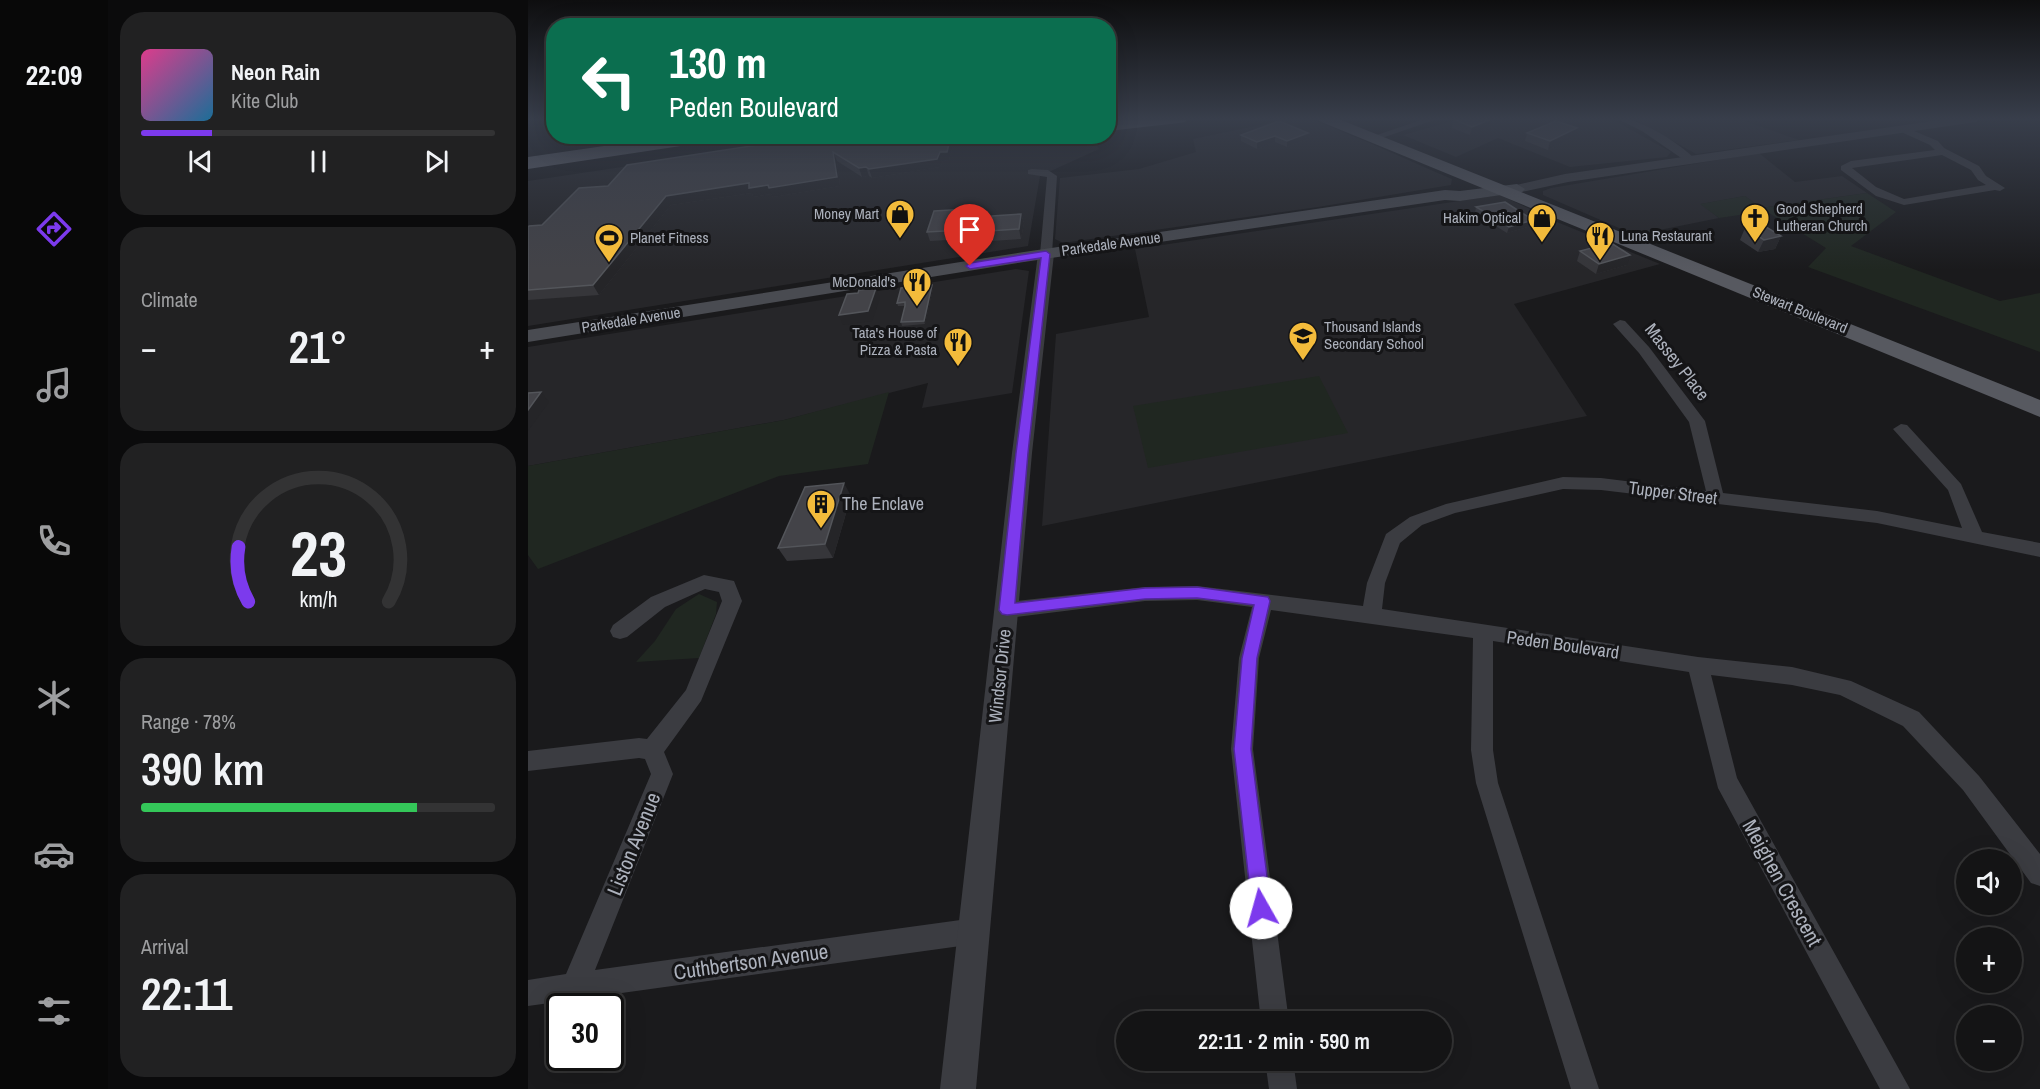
<!DOCTYPE html>
<meta charset="utf-8">
<style>
:root{--surface:#141415;--page:#212122;--text:#f1f3f6;--muted:#9d9ea0;--line:#333334;--accent:#7c3aed}
body{margin:0;font-family:"Archivo Narrow",sans-serif;background:var(--page);color:var(--text);height:100vh;display:flex;flex-direction:column;font-size:22px;white-space:nowrap}
*{box-sizing:border-box;margin:0}
p{font-size:20px;color:var(--muted)}
.icon{flex:none;width:33px;height:33px;fill:none;stroke:currentColor;stroke-width:2;stroke-linecap:round;stroke-linejoin:round}
.map{position:relative;flex:1;overflow:hidden}
.side{display:flex;flex-direction:column;gap:12px;padding:12px;background:#0b0b0c;width:420px}
.side>*{flex:none}
.top-card{position:absolute;left:18px;top:18px;width:570px;height:126px;border-radius:24px;box-shadow:0 6px 24px #0002,0 0 0 2px var(--line);background:#0b6e4f;color:#fff;overflow:hidden}
.fabs{position:absolute;left:1428px;top:849px;display:grid;gap:12px}
.fabs a{display:grid;place-items:center;width:66px;height:66px;border-radius:50%;background:var(--surface);box-shadow:0 6px 24px #0002,0 0 0 2px var(--line);font-size:30px}
.speed{position:absolute;left:18px;top:993px;display:flex;gap:12px;font-size:30px;font-weight:700;text-align:center}
.speed>*{display:grid;place-content:center;width:78px;height:78px;border-radius:50%;background:var(--surface);box-shadow:0 6px 24px #0002,0 0 0 2px var(--line);line-height:1}
.speed .limit{border:3px solid #111;border-radius:9px;background:#fff;color:#111}
.pin{position:absolute;display:grid;place-items:center;width:51px;height:51px;color:#fff;margin:-62px -26px;border-radius:50% 50% 50% 0;rotate:-45deg;box-shadow:0 0 6px #0007}
.pin .icon{rotate:45deg}
.me{position:absolute;width:66px;margin:-33px;rotate:353deg;stroke-linejoin:round;filter:drop-shadow(0 0 4px #0008)}
.turn{display:flex;align-items:center;gap:21px;height:126px;padding:0 24px;font-size:27px}
.turn .icon{width:78px;height:78px;stroke-width:2.5}
.turn b{display:block;font-size:42px;line-height:51px}
.big{font-size:45px;font-weight:600;line-height:1.1}
.side .widget{flex:1;display:flex;flex-direction:column;justify-content:center;gap:9px;min-width:0;padding:0 21px;border-radius:24px;background:var(--page)}
.side .dial{align-items:center;gap:0}
.dial svg{height:156px;overflow:visible;fill:none;stroke:var(--line);stroke-width:7;stroke-linecap:round;text-anchor:middle}
.dial text{fill:var(--text);stroke:none}
.song{display:flex;align-items:center;gap:18px}
.cover{width:72px;height:72px;border-radius:9px;background:linear-gradient(135deg,hsl(330 70% 55%),hsl(200 70% 35%))}
.played{height:6px;border-radius:3px;background:linear-gradient(90deg,var(--accent) 20%,var(--line) 20%)}
.keys{display:flex;justify-content:space-around;direction:ltr}
.heat{display:flex;justify-content:space-between;align-items:center;font-size:33px;direction:ltr}
.charge{height:9px;border-radius:4px;background:linear-gradient(90deg,#34c759 78%,var(--line) 0)}
.trip{position:absolute;left:588px;top:1011px;width:336px;height:60px;border-radius:30px;background:var(--surface);box-shadow:0 6px 24px #0002,0 0 0 2px var(--line);font-weight:600;line-height:60px;text-align:center}
main{display:flex;flex:1;min-height:0}
.tab-bar{display:flex;flex-direction:column;width:108px;justify-content:space-around;align-items:center;background:#080808;color:var(--muted)}
.tab-bar .icon{width:42px;height:42px}
.tab-bar .on{color:var(--accent)}
.tab-bar b{font-size:27px;color:var(--text)}
.map>svg:first-child{display:block}
</style>
<main>
<nav class="tab-bar">
<b>22:09</b>
<svg class="icon on" aria-label="directions" viewBox="0 0 24 24"><path d="M12 3l9 9-9 9-9-9zM9 14v-3h6M13 9l2 2-2 2"/></svg>
<svg class="icon" aria-label="music" viewBox="0 0 24 24"><path d="M9 18V5l10-2v13"/><circle cx="6" cy="18" r="3"/><circle cx="16" cy="16" r="3"/></svg>
<svg class="icon" aria-label="phone" viewBox="0 0 24 24"><path d="M5 4h4l2 5-3 2q2 4 5 5l2-3 5 2v4C11 20 4 13 5 4z"/></svg>
<svg class="icon" aria-label="climate" viewBox="0 0 24 24"><path d="M12 3v18M4 7l16 10M4 17L20 7"/></svg>
<svg class="icon" aria-label="car" viewBox="0 0 24 24"><path d="M5 17H2v-5l4-1 3-4h7l3 4 3 1v5h-3M9 17h6M6 11h13"/><circle cx="7" cy="17" r="2"/><circle cx="17" cy="17" r="2"/></svg>
<svg class="icon" aria-label="filters" viewBox="0 0 24 24"><path d="M4 7h16M4 17h16"/><circle cx="9" cy="7" r="2"/><circle cx="15" cy="17" r="2"/></svg>
</nav>
<section class="side">
<div class="widget">
<div class="song"><i class="cover"></i><div><b>Neon Rain</b><p>Kite Club</p></div></div>
<div class="played"></div>
<div class="keys"><svg class="icon" aria-label="previous" viewBox="0 0 24 24"><path d="M18 5L8 12l10 7zM5 5v14"/></svg><svg class="icon" aria-label="pause" viewBox="0 0 24 24"><path d="M8 5v14M16 5v14"/></svg><svg class="icon" aria-label="next" viewBox="0 0 24 24"><path d="M6 5l10 7-10 7zM19 5v14"/></svg></div>
</div>
<div class="widget"><p>Climate</p>
<div class="heat"><a>−</a><b class="big">21°</b><a>+</a></div>
</div>
<div class="widget dial"><svg viewBox="0 0 100 80">
<path d="M14 69A42 42 0 1 1 86 69"/>
<path d="M14 69A42 42 0 0 1 9 41" stroke="#7c3aed"/>
<text x="50" y="56" font-size="32" font-weight="700">23</text>
<text x="50" y="72" font-size="11">km/h</text>
</svg></div>
<div class="widget"><p>Range · 78%</p><b class="big">390 km</b><div class="charge"></div></div>
<div class="widget"><p>Arrival</p><b class="big">22:11</b></div>
</section>
<div class="map">
<svg width="1512" height="1089" viewBox="0 0 1512 1089">
<rect width="100%" height="100%" fill="#1a1a1c"/>
<!-- built -->
<g fill="#262629">
<path d="M765,118H781L844,144L912,174L924,179L923,185L790,207L535,243L527,239L532,178L611,169L668,152L665,139Z"/>
<path d="M935,118H1082L1143,152L1139,157L1042,167L970,138L928,157L875,135Z"/>
<path d="M1104,118H1208L1271,140L1168,154Z"/>
<path d="M302,136L565,137L571,149L512,176L500,246L0,326V181Z"/>
<path d="M1231,153L1267,182L1314,176L1339,193L1233,208L1217,196L1173,204L1191,218L1107,235L1015,195V191L1023,188Z"/>
<path d="M972,195L1029,222L1132,264L986,304L1059,416L514,526L528,334L621,317L607,249Z"/>
<path d="M488,269L501,271L484,393L394,408L400,383L256,420L0,466V347Z"/>
</g>
<!-- green -->
<g fill="#202721">
<path d="M1339,193L1368,212L1323,246L1472,301L1512,293V352L1280,267L1298,248L1238,211L1191,218L1172,204L1217,196L1233,208Z"/>
<path d="M791,376L820,433L620,468L605,406Z"/>
<path d="M361,392L340,464L251,476L10,569L0,555V466L256,420Z"/>
<path d="M171,594L189,602L188,614L171,658L108,662L127,641L148,609Z"/>
</g>
<g fill="none" stroke-linecap="round" stroke-linejoin="round">
<!-- minor -->
<g fill="#3b3c41" fill-rule="evenodd">
<path d="M899,118H912L848,140L840,138Z"/>
<path d="M1088,118C1110,116 1153,144 1168,160L1159,162L1114,131Z"/>
<path d="M1374,126L1410,141L1416,148L1451,166L1458,176L1477,188L1472,191L1467,190L1376,205L1348,196L1313,170V166L1323,161L1407,150L1402,145L1371,131V127ZM1414,155L1443,170L1450,180L1458,185L1376,199L1348,187L1324,168Z"/>
<path d="M504,169L520,170L529,176L524,254L518,258L512,254L519,177L500,174V170Z"/>
<path d="M1092,320L1097,321L1121,347L1177,421L1195,493L1349,511L1434,528L1420,490L1365,429L1373,424L1379,425L1433,484L1454,532L1512,543V557L1349,523L1073,490L1035,489L927,513L894,525L872,543L857,583L854,609L1170,657L1264,667L1323,681L1391,712L1451,776L1512,854V886L1503,883L1435,790L1375,726L1312,695L1264,685L1183,675L1209,778L1382,1089H1352L1190,788L1161,672L965,641V750L970,783L1071,1089H1043L948,783L943,750L945,638L743,610L731,658L725,749L761,1022H733L703,749L711,658L724,607L669,600L617,601L479,618L472,615L469,610L472,605L479,602L617,587L669,586L835,606L839,583L858,534L882,517L918,504L1035,477L1073,478L1178,491L1161,422L1111,353L1085,324Z"/>
<path d="M176,575L206,581L214,601L173,701L136,752L145,774L67,970L447,918L456,922L460,931L456,940L447,944L0,1006V980L38,974L123,774L117,759L111,758L0,771V751L111,738L119,739L158,690L194,601L191,592L177,589L137,607L99,637L92,639L85,637L82,631L85,625L123,597Z"/>
<path d="M737,1060H765L769,1089H741Z"/>
</g>
<!-- tertiary -->
<g fill="#3b3c41" fill-rule="evenodd">
<path d="M1426,118H1454L1448,122L1040,182L989,193L982,189L984,186L1037,174Z"/>
<path d="M518,249L526,254L504,453L448,1089H412L484,453L510,254Z"/>
</g>
<!-- secondary -->
<path fill="#494b51" fill-rule="evenodd" d="M989,184L997,189L994,192L932,201L917,200L496,262L0,342V330L496,252L917,190L932,191Z"/>
<!-- primary -->
<path fill="#575960" fill-rule="evenodd" d="M789,118H808L1512,400V417L791,121Z"/>
<!-- motorway -->
<g fill="#676972" fill-rule="evenodd">
<path d="M608,118H660L657,122L651,123L580,131V121Z"/>
<path d="M145,136H195L186,141L0,169V157Z"/>
</g>
</g>
<!-- wall -->
<g fill="#36363a">
<path d="M925,119L973,123L942,135L924,128Z"/>
<path d="M751,121L780,139L759,147L747,142L729,149L713,141V135Z"/>
<path d="M999,133L1047,137L1020,150L997,141Z"/>
<path d="M289,136H428L421,160L415,161L412,167L344,178L341,176L334,177L309,161L312,186L245,197L243,194L225,197L224,193L143,205L71,295L0,300V227L14,225L80,186Z"/>
<path d="M948,207L1005,220L1003,226L979,233L947,213Z"/>
<path d="M493,214L496,223L493,239L463,241L461,231Z"/>
<path d="M443,218L438,239L402,241L399,232Z"/>
<path d="M1217,228L1253,236L1247,249L1230,252L1212,240Z"/>
<path d="M1052,251L1099,265L1068,274L1049,261Z"/>
<path d="M405,289L397,324L374,326L373,322L377,306H370L369,303Z"/>
<path d="M323,496L305,558L259,561L250,548Z"/>
</g>
<!-- shaded-wall -->
<g fill="#252528">
<path d="M966,118H974L973,123L942,135L944,127Z"/>
<path d="M1049,128L1047,137L1020,150L1022,141Z"/>
<path d="M780,133V139L759,147V141Z"/>
<path d="M423,136H428L421,160L415,161L412,167L344,178L341,169Z"/>
<path d="M747,136V142L729,149V142Z"/>
<path d="M305,152L309,161L312,186L245,197L243,194L225,197L224,193L143,205L71,295L65,285L138,196L221,183Z"/>
<path d="M338,167L341,176L334,177L331,168Z"/>
<path d="M440,209L443,218L438,239L435,230Z"/>
<path d="M493,214L496,223L493,239L491,229Z"/>
<path d="M1005,220L1003,226L979,233L981,227Z"/>
<path d="M1253,236L1247,249L1230,252L1236,240Z"/>
<path d="M1102,255L1099,265L1068,274L1071,264Z"/>
<path d="M404,285L405,289L397,324L396,321Z"/>
<path d="M348,288L352,298L344,321L315,325L311,315Z"/>
<path d="M13,392L21,402L0,431V410Z"/>
<path d="M316,483L323,496L305,558L297,544Z"/>
</g>
<!-- building -->
<g fill="#434348" stroke="#53555a" stroke-width="1.5">
<path d="M932,118H966L944,127L925,119Z"/>
<path d="M751,121L780,133L759,141L747,136L729,142L713,135Z"/>
<path d="M1028,121L1049,128L1022,141L999,133Z"/>
<path d="M289,136H423L419,152H412L409,159L341,169L338,167L331,168L305,152L309,177L241,188L240,185L221,188V183L138,196L65,285L0,290V227L1,226L14,225L51,188L80,186L99,165Z"/>
<path d="M977,202L1005,220L981,227L948,207Z"/>
<path d="M440,209L435,230L399,232L406,211Z"/>
<path d="M493,214L491,229L461,231L464,216Z"/>
<path d="M1233,224L1253,236L1236,240L1217,228Z"/>
<path d="M1083,243L1102,255L1071,264L1052,251Z"/>
<path d="M404,285L396,321L373,322L377,306V302L369,303L373,288Z"/>
<path d="M348,288L340,311L311,315L319,294L330,293L331,290Z"/>
<path d="M13,392L0,410V393Z"/>
<path d="M316,483L297,544L250,548L277,487Z"/>
</g>
<!-- sky -->
<linearGradient id="sky" x2="0" y2="1"><stop stop-color="#0e0e0f"/><stop offset="0.44" stop-color="#383e4b"/><stop offset="1" stop-color="#383e4b" stop-opacity="0"/></linearGradient>
<rect width="1512" height="270" fill="url(#sky)"/>
<!-- route -->
<path fill="#7c3aed" stroke="#51269a" stroke-width="1.5" d="M518,251L522,254L500,453L487,603L617,588L669,587L740,597L742,601L729,658L723,749L743,908L740,915L733,918L726,915L724,908L706,749L714,658L726,605L669,598L617,599L479,615L474,614L471,610L488,453L513,258L442,269L438,266L442,263Z"/>
<!-- icons -->
<defs>
<g id="shop-pin" transform="scale(1.5)"><path d="M0 17L-7.5 6A9.5 9.5 0 1 1 7.5 6Z" fill="#f3bb3b" stroke="#151517"/><path d="M-5-2.5h2.3a2.7 3.5 0 0 1 5.4 0H5L5.5 6h-11ZM-1.5-2.5h3a1.5 2.3 0 0 0-3 0Z" fill="#111"/></g>
<g id="church-pin" transform="scale(1.5)"><path d="M0 17L-7.5 6A9.5 9.5 0 1 1 7.5 6Z" fill="#f3bb3b" stroke="#151517"/><path d="M-1.2-6h2.4v3.5h3.3v2.4h-3.3V6h-2.4V-.1h-3.3v-2.4h3.3Z" fill="#111"/></g>
<g id="restaurant-pin" transform="scale(1.5)"><path d="M0 17L-7.5 6A9.5 9.5 0 1 1 7.5 6Z" fill="#f3bb3b" stroke="#151517"/><path d="M-5-6h1v4h1v-4h1v4h1v-4h1v5L-1.5 .5V6h-2V.5L-5-1ZM5-6V6H3V1.5H1.5Q1.5-4 5-6Z" fill="#111"/></g>
<g id="stadium-pin" transform="scale(1.5)"><path d="M0 17L-7.5 6A9.5 9.5 0 1 1 7.5 6Z" fill="#f3bb3b" stroke="#151517"/><path d="M0-5a6.5 5 0 1 0 0 10a6.5 5 0 1 0 0-10ZM-3.5-1.8h7v3.6h-7Z" fill="#111"/></g>
<g id="school-pin" transform="scale(1.5)"><path d="M0 17L-7.5 6A9.5 9.5 0 1 1 7.5 6Z" fill="#f3bb3b" stroke="#151517"/><path d="M0-5L7-2L0 1L-7-2ZM-4 1L0 2.5L4 1V4Q0 6-4 4Z" fill="#111"/></g>
<g id="building-pin" transform="scale(1.5)"><path d="M0 17L-7.5 6A9.5 9.5 0 1 1 7.5 6Z" fill="#f3bb3b" stroke="#151517"/><path d="M-4-6H4V6H1V3H-1V6H-4ZM-2.5-4.3h1.7v1.8h-1.7ZM.8-4.3h1.7v1.8H.8ZM-2.5-1h1.7V.8h-1.7ZM.8-1h1.7V.8H.8Z" fill="#111"/></g>
</defs>
<g fill-rule="evenodd">
<use href="#shop-pin" x="372" y="214"/>
<use href="#shop-pin" x="1014" y="218"/>
<use href="#church-pin" x="1227" y="218"/>
<use href="#restaurant-pin" x="1072" y="236"/>
<use href="#stadium-pin" x="81" y="238"/>
<use href="#restaurant-pin" x="389" y="282"/>
<use href="#school-pin" x="775" y="336"/>
<use href="#restaurant-pin" x="430" y="342"/>
<use href="#building-pin" x="293" y="504"/>
</g>
<g text-anchor="middle" stroke-width="6" stroke-linejoin="round" paint-order="stroke">
<!-- far-poi labels -->
<g font-size="15" fill="#acb1bc" stroke="#151517" text-anchor="start">
<text x="1248" y="214">Good Shepherd<tspan x="1248" dy="17">Lutheran Church</tspan></text>
<text x="351" y="219" text-anchor="end">Money Mart</text>
<text x="993" y="223" text-anchor="end">Hakim Optical</text>
<text x="1093" y="241">Luna Restaurant</text>
<text x="102" y="243">Planet Fitness</text>
<text x="368" y="287" text-anchor="end">McDonald's</text>
<text x="796" y="332">Thousand Islands<tspan x="796" dy="17">Secondary School</tspan></text>
<text x="409" y="338" text-anchor="end">Tata's House of<tspan x="409" dy="17">Pizza &amp; Pasta</tspan></text>
</g>
<!-- far-street labels -->
<g font-size="15" fill="#acb1bc" stroke="#151517">
<text transform="translate(583 244) rotate(-8)" y="5">Parkedale Avenue</text>
<text transform="translate(1272 310) rotate(22)" y="5">Stewart Boulevard</text>
<text transform="translate(103 320) rotate(-9)" y="5">Parkedale Avenue</text>
</g>
<!-- street labels -->
<g font-size="18" fill="#acb1bc" stroke="#151517">
<text transform="translate(1149 362) rotate(52)" y="6">Massey Place</text>
<text transform="translate(1145 493) rotate(7)" y="6">Tupper Street</text>
<text transform="translate(1035 645) rotate(8)" y="6">Peden Boulevard</text>
<text transform="translate(472 676) rotate(-84)" y="6">Windsor Drive</text>
</g>
<!-- poi labels -->
<g font-size="18" fill="#acb1bc" stroke="#151517" text-anchor="start">
<text x="314" y="510">The Enclave</text>
</g>
<!-- near-street labels -->
<g font-size="21" fill="#acb1bc" stroke="#151517">
<text transform="translate(106 844) rotate(-68)" y="7">Liston Avenue</text>
<text transform="translate(1254 883) rotate(61)" y="7">Meighen Crescent</text>
<text transform="translate(223 962) rotate(-8)" y="7">Cuthbertson Avenue</text>
</g>
</g>
</svg>
<div class="fabs">
<a><svg class="icon" aria-label="sound" viewBox="0 0 24 24"><path d="M4 9h4l5-4v14l-5-4H4zM17 9q2 3 0 6"/></svg></a>
<a>+</a>
<a>−</a>
</div>
<div class="speed"><div class="limit">30</div></div>
<div class="pin" style="left:442px;top:266px;background:#d93025"><svg class="icon" aria-label="arrive" viewBox="0 0 24 24"><path d="M6 21V4h12l-3 4 3 4H6"/></svg></div>
<svg class="me" style="left:733px;top:908px" viewBox="-20 -20 40 40"><circle r="19" fill="#fff"/><path d="M0-13L10 11 0 6-10 11z" fill="#7c3aed"/></svg>
<div class="trip">22:11 · 2 min · 590 m</div>
<div class="top-card">
<div class="turn"><svg class="icon" aria-label="left" viewBox="0 0 24 24"><path d="M17 20v-9H6M10 6l-5 5 5 5"/></svg><div><b>130 m</b>Peden Boulevard</div></div>
</div>
</div>
</main>
